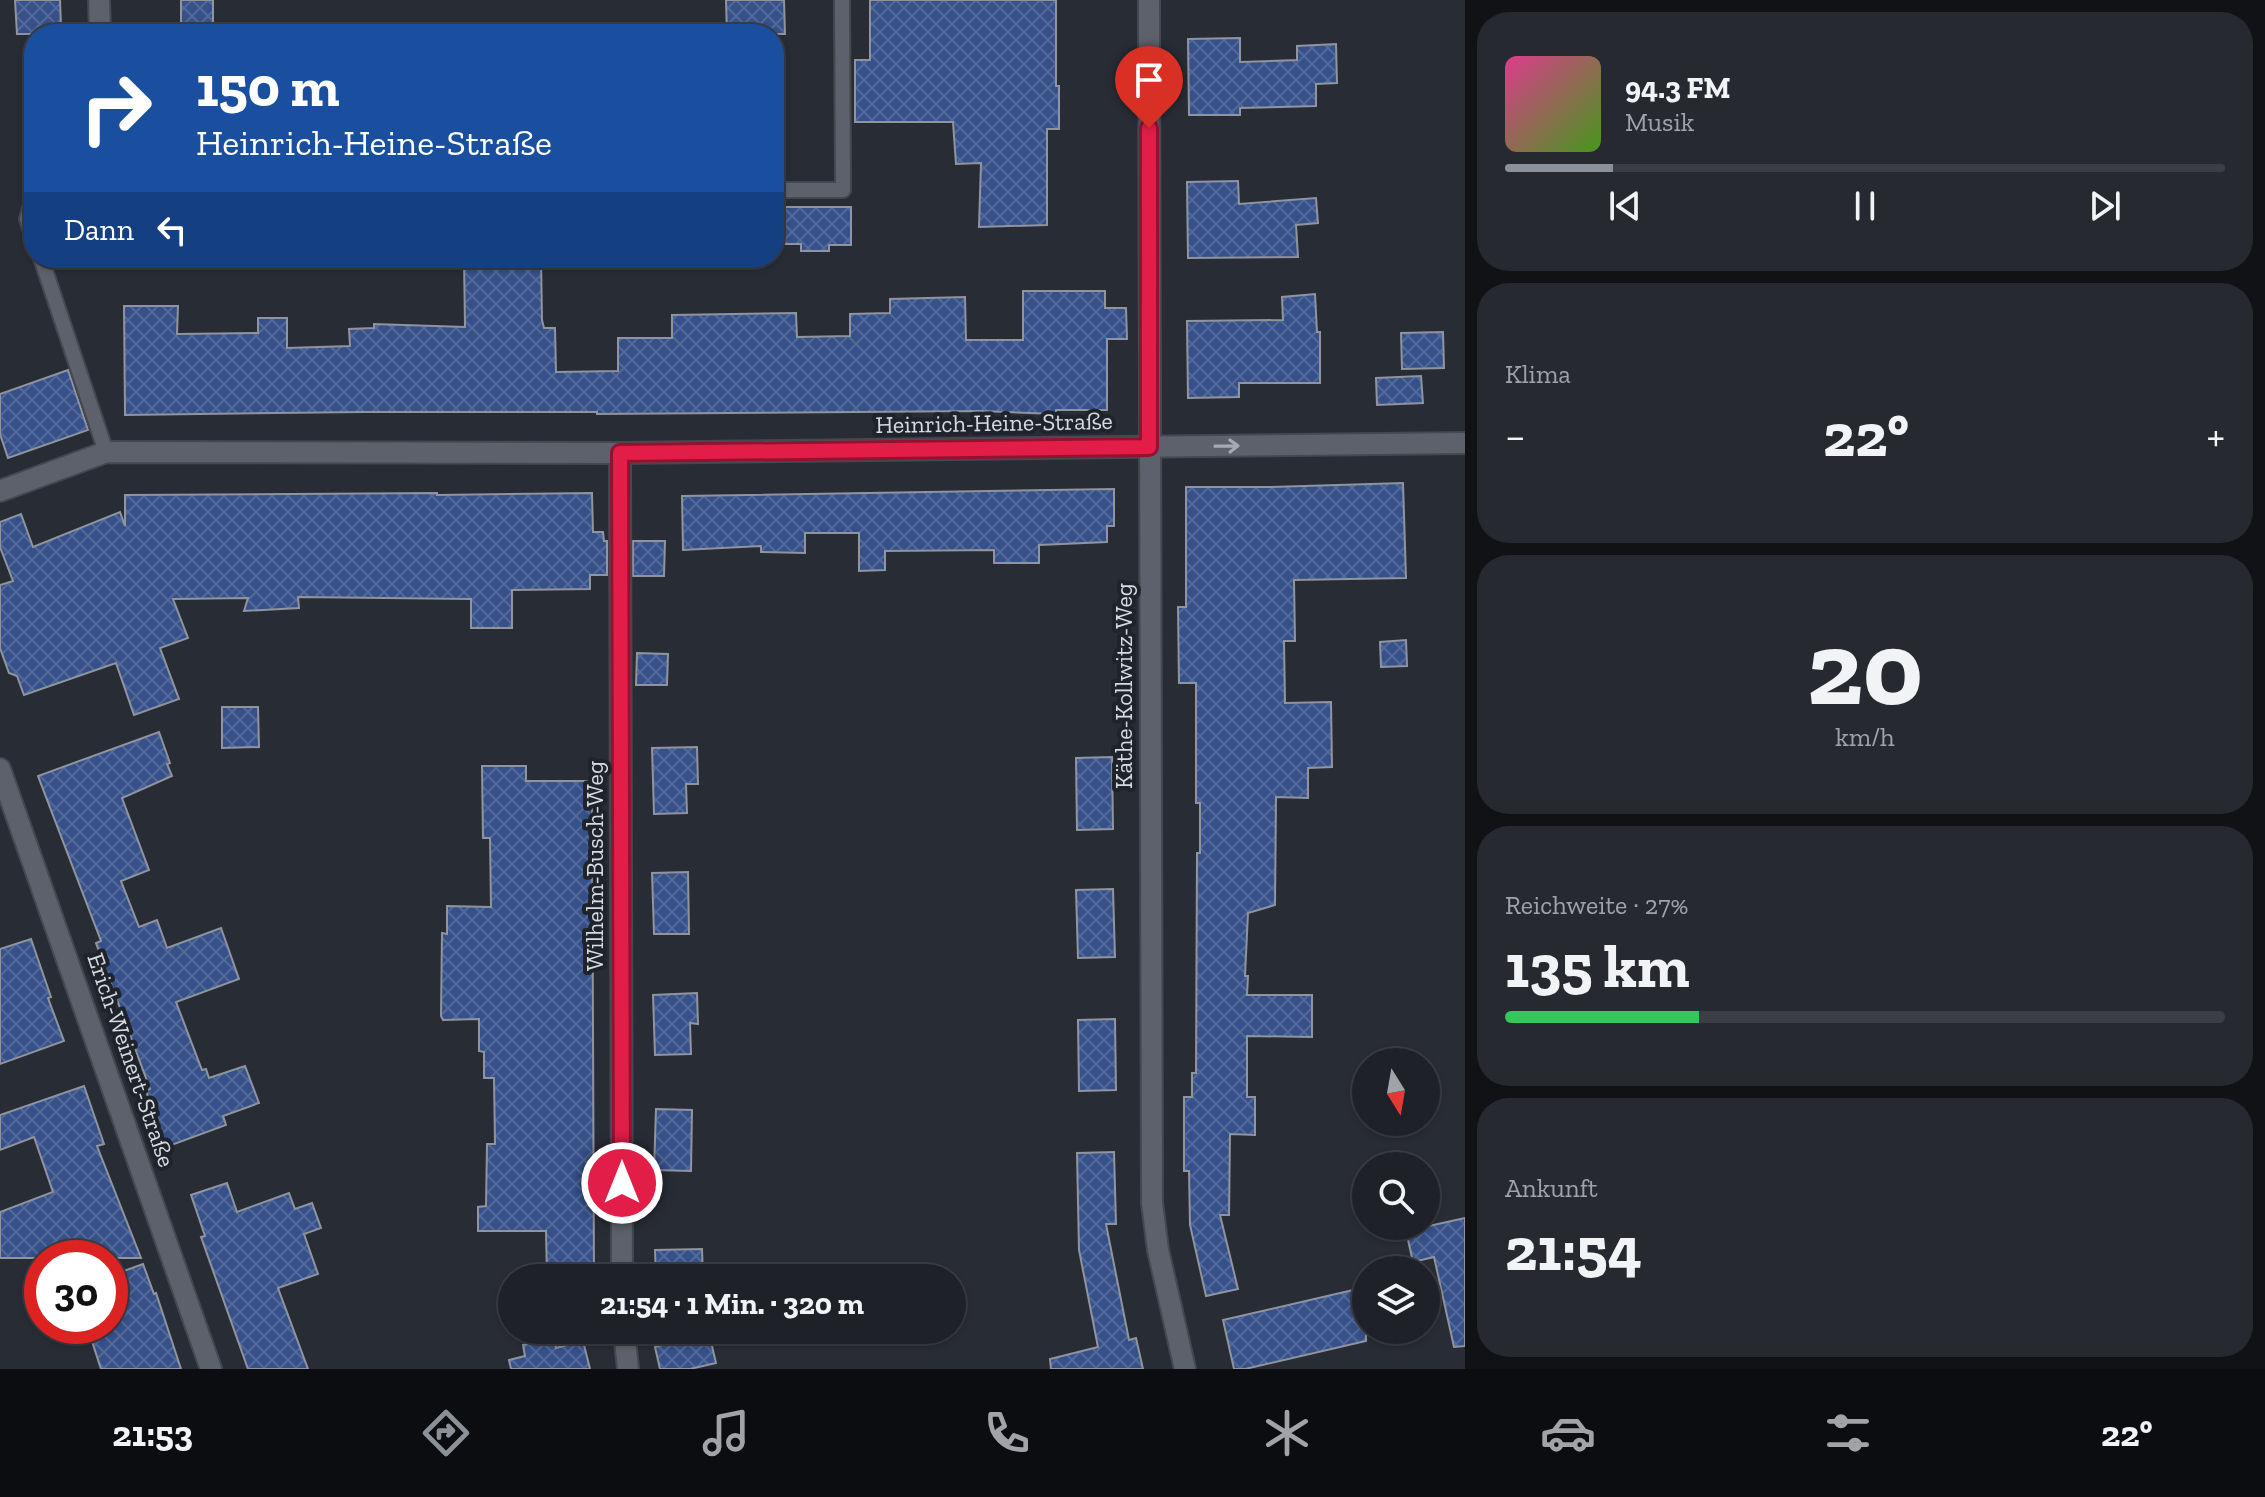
<!DOCTYPE html>
<html lang="de">
<meta charset="utf-8">
<style>
:root{--surface:#1e2128;--page:#262930;--text:#f1f3f6;--muted:#a1a3a8;--line:#3c3e45;--accent:#8c9099}
body{margin:0;font-family:"Zilla Slab",serif;background:var(--page);color:var(--text);height:100vh;display:flex;flex-direction:column;font-size:30px;white-space:nowrap}
*{box-sizing:border-box;margin:0}
p{font-size:26px;color:var(--muted)}
.icon{flex:none;width:44px;height:44px;fill:none;stroke:currentColor;stroke-width:2;stroke-linecap:round;stroke-linejoin:round}
.map{position:relative;flex:1;overflow:hidden}
.side{display:flex;flex-direction:column;gap:12px;padding:12px;background:#101216;width:800px}
.side>*{flex:none}
.hud{position:absolute;left:24px;top:24px;width:760px;height:244px;border-radius:32px;box-shadow:0 2px 6px #0004,0 0 0 2px var(--line);background:#1a4fa0;color:#fff;overflow:hidden}
.needle{width:52px;rotate:169deg}
.controls{position:absolute;left:1352px;top:1048px;display:grid;gap:16px}
.controls a{display:grid;place-items:center;width:88px;height:88px;border-radius:50%;background:var(--surface);box-shadow:0 2px 6px #0004,0 0 0 2px var(--line);font-size:40px}
.speed{position:absolute;left:24px;top:1240px;display:flex;gap:16px;font-size:40px;font-weight:700;text-align:center}
.speed>*{display:grid;place-content:center;width:104px;height:104px;border-radius:50%;background:var(--surface);box-shadow:0 2px 6px #0004,0 0 0 2px var(--line);line-height:1}
.speed .limit{border:12px solid #d22;background:#fff;color:#111}
.pin{position:absolute;display:grid;place-items:center;width:68px;height:68px;color:#fff;margin:-82px -34px;border-radius:50% 50% 50% 0;rotate:-45deg;box-shadow:0 0 8px #0007}
.pin .icon{rotate:45deg}
.me{position:absolute;width:88px;margin:-44px;rotate:0deg;stroke-linejoin:round;filter:drop-shadow(0 0 6px #0008)}
.turn{display:flex;align-items:center;gap:28px;height:168px;padding:0 40px;font-size:36px}
.turn .icon{width:104px;height:104px;stroke-width:2.5}
.turn b{display:block;font-size:56px;line-height:68px}
.then{display:flex;align-items:center;height:76px;padding:0 40px;background:#0003;gap:16px;font-size:30px}
.big{font-size:60px;font-weight:700;line-height:1.1}
.side .widget{flex:1;display:flex;flex-direction:column;justify-content:center;gap:12px;min-width:0;padding:0 28px;border-radius:32px;background:var(--page)}
.side .dial{align-items:center;gap:0}
.dial b{font-size:104px;line-height:1}
.song{display:flex;align-items:center;gap:24px}
.cover{width:96px;height:96px;border-radius:12px;background:linear-gradient(135deg,hsl(330 70% 55%),hsl(100 70% 35%))}
.played{height:8px;border-radius:4px;background:linear-gradient(90deg,var(--accent) 15%,var(--line) 15%)}
.keys{display:flex;justify-content:space-around;direction:ltr}
.heat{display:flex;justify-content:space-between;align-items:center;font-size:44px;direction:ltr}
.charge{height:12px;border-radius:6px;background:linear-gradient(90deg,#34c759 27%,var(--line) 0)}
.trip{position:absolute;left:498px;top:1264px;width:468px;height:80px;border-radius:40px;background:var(--surface);box-shadow:0 2px 6px #0004,0 0 0 2px var(--line);font-weight:700;line-height:80px;text-align:center}
.menu{display:flex;height:128px;justify-content:space-around;align-items:center;background:#0c0d10;color:var(--muted)}
.menu .icon{width:56px;height:56px}
.menu .on{color:var(--accent)}
.menu b{font-size:36px;color:var(--text)}
main{display:flex;flex:1;min-height:0}
.map>svg:first-child{display:block}
</style>
<main>
<div class="map">
<svg width="1465" height="1369" viewBox="0 0 1465 1369">
<defs>
<pattern id="building-cross-hatch" width="8" height="8" patternUnits="userSpaceOnUse" patternTransform="scale(2)"><rect width="8" height="8" fill="#365089"/><path d="M0 0l8 8M0 8l8-8" fill="none" stroke="#526999"/></pattern>
</defs>
<rect width="100%" height="100%" fill="#282c35"/>
<!-- building -->
<g fill="url(#building-cross-hatch)" stroke="#8f949f" stroke-width="2">
<path d="M15,0H60L61,27H51L52,34H17Z"/>
<rect x="181" y="0" width="32" height="34"/>
<path d="M726,0H784L785,34H727Z"/>
<path d="M870,0H1056V86H1059V129H1047V225L979,227L981,163L956,164L953,122H855V60H870Z"/>
<path d="M1240,38V62L1297,60V46L1336,44L1337,83L1316,84V106L1240,108V115H1189L1188,39Z"/>
<path d="M1238,181L1239,204L1316,198L1318,223L1296,225L1298,257L1188,258L1187,182Z"/>
<path d="M774,207H851V245H829V251H801V244H774Z"/>
<path d="M464,258H541L542,320L544,328H555L556,372L618,371V338H672V315L796,313L797,337L850,336V314L890,313V299L965,297L966,340H1023V291H1105V308H1126L1127,339H1107V410H1056V414L981,411L597,414V412H363L125,415L124,306H178L177,334L258,333V318H287V348L350,346L349,329L374,328V324L465,327Z"/>
<path d="M1315,294L1317,332H1320V383H1239V397L1188,398L1187,321L1283,320L1282,297Z"/>
<path d="M1443,332L1444,368L1402,369L1401,333Z"/>
<path d="M68,370L88,430L8,458L0,434V394Z"/>
<path d="M1421,376L1423,403L1377,405L1376,378Z"/>
<path d="M1403,483L1406,578L1294,580L1295,641H1284L1285,703L1331,702L1332,767L1308,768V798L1276,797L1275,905L1248,913L1245,976H1248L1247,995H1312V1037L1247,1036V1097H1255V1135L1230,1134L1229,1215H1220L1238,1289L1206,1296L1190,1225L1189,1171H1184V1097H1192V1073H1196L1197,853H1200V803H1196V683H1179L1178,607H1186V487H1271Z"/>
<path d="M1114,489V526H1107V542L1039,545V563H994V550L885,551V570L859,571V533H805V553L761,552V546L683,550L682,496Z"/>
<path d="M437,493V495L592,493L593,532H603L604,541H607V575H590V589L512,590V628H471V599L298,597L299,608L244,611L248,598L173,599L188,638L160,648L179,699L134,715L116,663L24,695L17,676L9,673L0,648V585L13,581L0,547V522L21,514L33,547L120,512L125,526V495Z"/>
<path d="M633,541H665L664,576H633Z"/>
<path d="M1406,640L1407,666L1381,667L1380,642Z"/>
<path d="M637,653L668,654L667,685H636Z"/>
<path d="M222,707H258L259,747L222,748Z"/>
<path d="M159,732L170,763L167,764L172,776L122,798L149,870L121,881L139,927L157,920L167,948L221,928L239,979L176,1002L202,1070L206,1069L209,1078L245,1066L259,1103L223,1116L226,1125L166,1147L146,1091L150,1089L96,943L101,941L38,776Z"/>
<path d="M697,747L698,784H686L687,813L654,814L652,748Z"/>
<path d="M1112,757L1113,829L1077,830L1076,758Z"/>
<path d="M482,766H526V781H592L594,1278H547L546,1231H478V1207L486,1206L487,1144H495L494,1078H484V1052L479,1051V1019L443,1020L441,1016L442,933L447,934V906L491,907L490,838H483Z"/>
<path d="M688,872L689,934H654L652,873Z"/>
<path d="M1113,889L1115,957L1078,958L1076,890Z"/>
<path d="M31,939L51,997L48,998L64,1041L0,1064V949Z"/>
<path d="M697,993L698,1024L690,1023L691,1054L655,1055L653,995Z"/>
<path d="M1115,1019L1116,1090L1079,1091L1078,1020Z"/>
<path d="M84,1086L104,1144L97,1146L141,1258H0V1212L53,1192L34,1137L0,1150V1115Z"/>
<path d="M656,1109L692,1110L691,1171L654,1170Z"/>
<path d="M1114,1152L1116,1224H1106L1129,1340L1136,1338L1143,1369H1051L1050,1359L1098,1347L1079,1250L1077,1153Z"/>
<path d="M227,1183L237,1212L289,1193L295,1209L312,1203L321,1228L304,1234L318,1274L278,1288L308,1369H248L201,1237L205,1236L191,1195Z"/>
<path d="M1465,1218V1346L1454,1347L1434,1257L1413,1262L1406,1231Z"/>
<path d="M702,1249L703,1278H656L655,1250Z"/>
<path d="M143,1264L154,1294L156,1293L181,1369H101L87,1326H110V1276Z"/>
<path d="M1366,1287V1341L1245,1369H1234L1223,1320Z"/>
<path d="M709,1333L716,1363L690,1369H660L655,1347Z"/>
<path d="M554,1338L556,1348L583,1341L590,1369H511L509,1360L525,1356L523,1345Z"/>
</g>
<g fill="none" stroke-linecap="round" stroke-linejoin="round">
<!-- lane casing -->
<g stroke="#454850" stroke-width="18">
<g id="lane">
<path d="M774,190H843L842,0"/>
<path d="M34,195L27,219L34,239"/>
<path d="M41,258L106,452"/>
</g>
</g>
<!-- street casing -->
<g stroke="#454850" stroke-width="24">
<g id="street">
<path d="M99,0L100,34"/>
<path d="M1149,0L1152,1203L1158,1250L1185,1369"/>
<path d="M620,453L622,1278"/>
<path d="M0,491L106,452L620,453L1465,443"/>
<path d="M0,769L211,1369"/>
<path d="M624,1330L628,1369"/>
</g>
</g>
<!-- lane -->
<use href="#lane" stroke="#5c616b" stroke-width="14"/>
<!-- street -->
<use href="#street" stroke="#5c616b" stroke-width="20"/>
</g>
<!-- one-way arrows -->
<defs><path id="oneway-shaft" d="M-6 0H5M1.5-3L5.5 0L1.5 3" fill="none" stroke-width="1.6" stroke-linecap="round" stroke-linejoin="round" transform="scale(2)"/></defs>
<use stroke="#a6aab2" href="#oneway-shaft" transform="translate(1227 446) rotate(-1)"/>
<g fill="none" stroke-linecap="round" stroke-linejoin="round">
<!-- route casing -->
<g stroke="#92132f" stroke-width="20">
<path id="route" d="M622,1183L620,453L1149,447V128"/>
</g>
<!-- route -->
<use href="#route" stroke="#e11d48" stroke-width="14"/>
</g>
<g text-anchor="middle" stroke-width="8" stroke-linejoin="round" paint-order="stroke">
<!-- street labels -->
<g font-size="24" fill="#d8dbe1" stroke="#1f232b">
<text transform="translate(994 423) rotate(-1)" y="8">Heinrich-Heine-Straße</text>
<text transform="translate(1124 686) rotate(-90)" y="8">Käthe-Kollwitz-Weg</text>
<text transform="translate(595 866) rotate(-90)" y="8">Wilhelm-Busch-Weg</text>
<text transform="translate(131 1060) rotate(71)" y="8">Erich-Weinert-Straße</text>
</g>
</g>
</svg>
<div class="controls">
<a><svg class="needle" viewBox="-14 -14 28 28"><path d="M0-13l5 13h-10z" fill="#e53935"/><path d="M0 13l5-13h-10z" fill="#a1a3a8"/></svg></a>
<a><svg class="icon" aria-label="search" viewBox="0 0 24 24"><circle cx="10" cy="10" r="6"/><path d="M15 15l6 6"/></svg></a>
<a><svg class="icon" aria-label="layers" viewBox="0 0 24 24"><path d="M12 4l9 5-9 5-9-5zM3 14l9 5 9-5"/></svg></a>
</div>
<div class="speed"><div class="limit">30</div></div>
<div class="pin" style="left:1149px;top:128px;background:#d93025"><svg class="icon" aria-label="arrive" viewBox="0 0 24 24"><path d="M6 21V4h12l-3 4 3 4H6"/></svg></div>
<svg class="me" style="left:622px;top:1183px" viewBox="-20 -20 40 40"><circle r="17" fill="#e11d48" stroke="#fff" stroke-width="3"/><path d="M0-11L8 9 0 5-8 9z" fill="#fff"/></svg>
<div class="trip">21:54 · 1 Min. · 320 m</div>
<div class="hud">
<div class="turn"><svg class="icon" aria-label="right" viewBox="0 0 24 24"><path d="M7 20v-9h11M14 6l5 5-5 5"/></svg><div><b>150 m</b>Heinrich-Heine-Straße</div></div>
<div class="then">Dann<svg class="icon" aria-label="left" viewBox="0 0 24 24"><path d="M17 20v-9H6M10 6l-5 5 5 5"/></svg></div>
</div>
</div>
<section class="side">
<div class="widget">
<div class="song"><i class="cover"></i><div><b>94.3 FM</b><p>Musik</p></div></div>
<div class="played"></div>
<div class="keys"><svg class="icon" aria-label="previous" viewBox="0 0 24 24"><path d="M18 5L8 12l10 7zM5 5v14"/></svg><svg class="icon" aria-label="pause" viewBox="0 0 24 24"><path d="M8 5v14M16 5v14"/></svg><svg class="icon" aria-label="next" viewBox="0 0 24 24"><path d="M6 5l10 7-10 7zM19 5v14"/></svg></div>
</div>
<div class="widget"><p>Klima</p>
<div class="heat"><a>−</a><b class="big">22°</b><a>+</a></div>
</div>
<div class="widget dial"><b>20</b><p>km/h</p></div>
<div class="widget"><p>Reichweite · 27%</p><b class="big">135 km</b><div class="charge"></div></div>
<div class="widget"><p>Ankunft</p><b class="big">21:54</b></div>
</section>
</main>
<nav class="menu">
<b>21:53</b>
<svg class="icon on" aria-label="directions" viewBox="0 0 24 24"><path d="M12 3l9 9-9 9-9-9zM9 14v-3h6M13 9l2 2-2 2"/></svg>
<svg class="icon" aria-label="music" viewBox="0 0 24 24"><path d="M9 18V5l10-2v13"/><circle cx="6" cy="18" r="3"/><circle cx="16" cy="16" r="3"/></svg>
<svg class="icon" aria-label="phone" viewBox="0 0 24 24"><path d="M5 4h4l2 5-3 2q2 4 5 5l2-3 5 2v4C11 20 4 13 5 4z"/></svg>
<svg class="icon" aria-label="climate" viewBox="0 0 24 24"><path d="M12 3v18M4 7l16 10M4 17L20 7"/></svg>
<svg class="icon" aria-label="car" viewBox="0 0 24 24"><path d="M5 17H2v-5l4-1 3-4h7l3 4 3 1v5h-3M9 17h6M6 11h13"/><circle cx="7" cy="17" r="2"/><circle cx="17" cy="17" r="2"/></svg>
<svg class="icon" aria-label="filters" viewBox="0 0 24 24"><path d="M4 7h16M4 17h16"/><circle cx="9" cy="7" r="2"/><circle cx="15" cy="17" r="2"/></svg>
<b>22°</b>
</nav>
